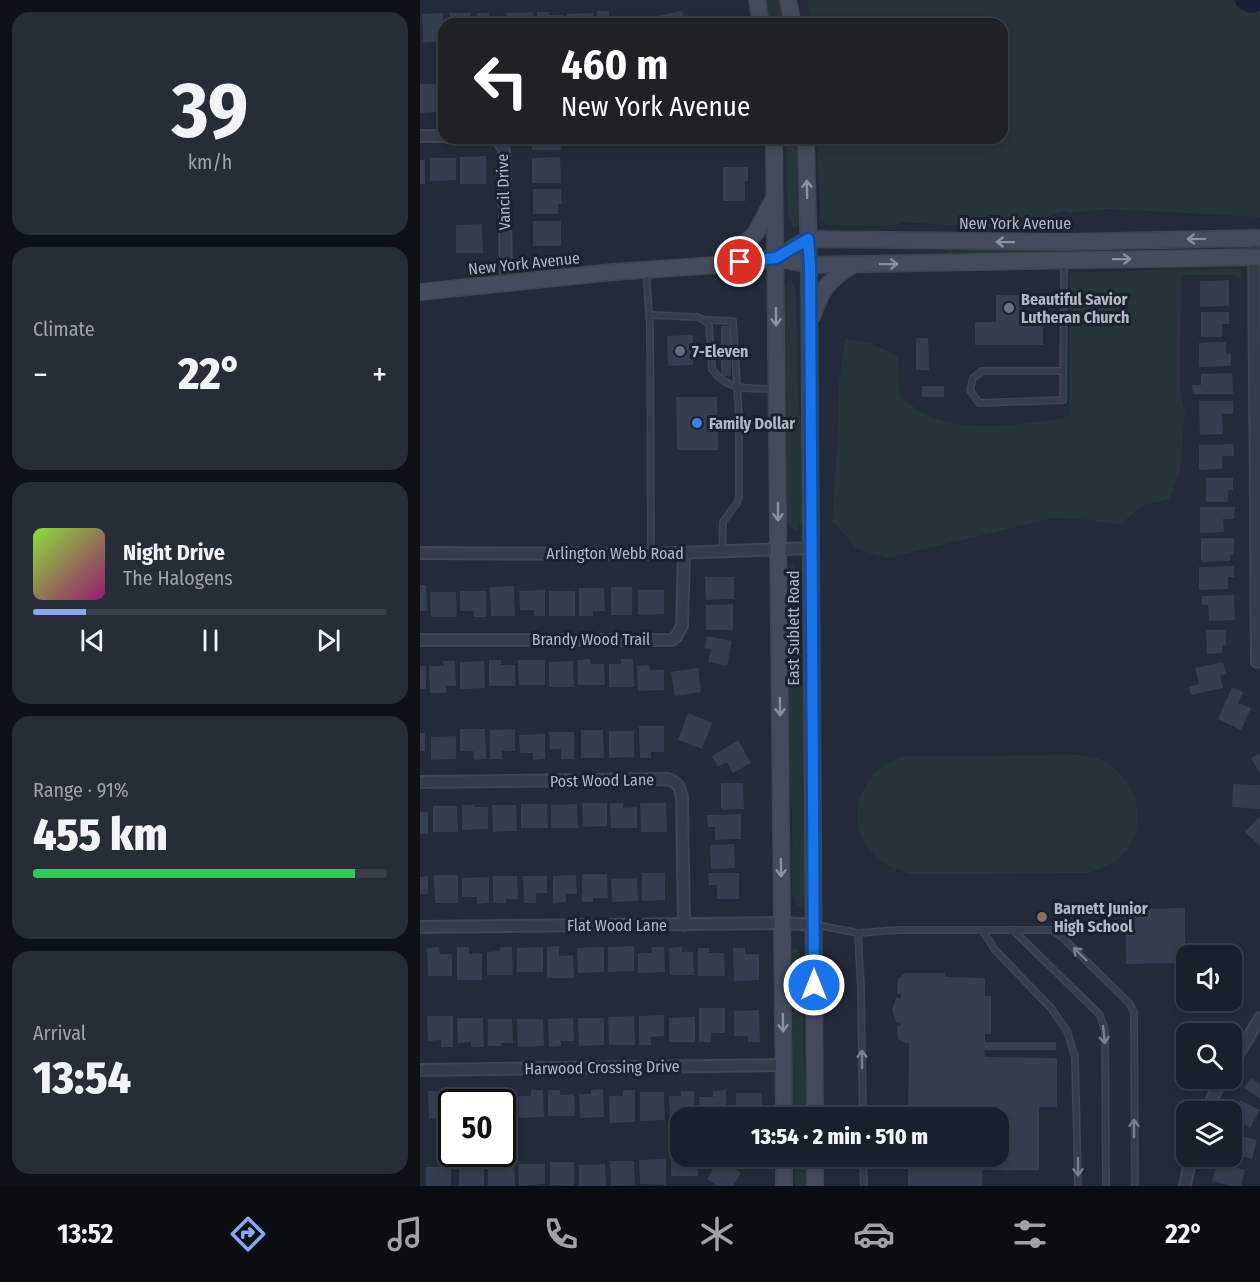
<!DOCTYPE html>
<meta charset="utf-8">
<style>
:root{--surface:#1a202b;--page:#272d37;--text:#f1f3f6;--muted:#9fa3a9;--line:#383e47;--accent:#8ba5f1}
body{margin:0;font-family:"Fira Sans Condensed",sans-serif;background:var(--page);color:var(--text);height:100vh;display:flex;flex-direction:column;font-size:22px;white-space:nowrap}
*{box-sizing:border-box;margin:0}
p{font-size:20px;color:var(--muted)}
.icon{flex:none;width:33px;height:33px;fill:none;stroke:currentColor;stroke-width:2;stroke-linecap:round;stroke-linejoin:round}
.map{position:relative;flex:1;overflow:hidden}
.panel{display:flex;flex-direction:column;gap:12px;padding:12px;background:#0e1218;width:420px}
.panel>*{flex:none}
.hud{position:absolute;left:18px;top:18px;width:570px;height:126px;border-radius:18px;box-shadow:0 3px 9px #0003,0 0 0 2px var(--line);background:#202124;color:#fff;overflow:hidden}
.buttons{position:absolute;left:756px;top:945px;display:grid;gap:12px}
.buttons a{display:grid;place-items:center;width:66px;height:66px;border-radius:12px;background:var(--surface);box-shadow:0 3px 9px #0003,0 0 0 2px var(--line);font-size:30px}
.speed{position:absolute;left:18px;top:1089px;display:flex;gap:12px;font-size:30px;font-weight:700;text-align:center}
.speed>*{display:grid;place-content:center;width:78px;height:78px;border-radius:50%;background:var(--surface);box-shadow:0 3px 9px #0003,0 0 0 2px var(--line);line-height:1}
.speed .limit{border:3px solid #111;border-radius:9px;background:#fff;color:#111}
.pin{position:absolute;display:grid;place-items:center;width:51px;height:51px;color:#fff;margin:-26px;border:3px solid #fff;border-radius:50%;box-shadow:0 2px 6px #0007}
.me{position:absolute;width:66px;margin:-33px;rotate:0deg;stroke-linejoin:round;filter:drop-shadow(0 0 4px #0008)}
.turn{display:flex;align-items:center;gap:21px;height:126px;padding:0 24px;font-size:27px}
.turn .icon{width:78px;height:78px;stroke-width:2.5}
.turn b{display:block;font-size:42px;line-height:51px}
.big{font-size:45px;font-weight:800;line-height:1.1}
.panel .tile{flex:1;display:flex;flex-direction:column;justify-content:center;gap:9px;min-width:0;padding:0 21px;border-radius:18px;background:var(--page)}
.panel .dial{align-items:center;gap:0}
.dial b{font-size:78px;line-height:1}
.song{display:flex;align-items:center;gap:18px}
.cover{width:72px;height:72px;border-radius:9px;background:linear-gradient(135deg,hsl(90 70% 55%),hsl(320 70% 35%))}
.played{height:6px;border-radius:3px;background:linear-gradient(90deg,var(--accent) 15%,var(--line) 15%)}
.keys{display:flex;justify-content:space-around;direction:ltr}
.heat{display:flex;justify-content:space-between;align-items:center;font-size:33px;direction:ltr}
.charge{height:9px;border-radius:4px;background:linear-gradient(90deg,#34c759 91%,var(--line) 0)}
.trip{position:absolute;left:250px;top:1107px;width:339px;height:60px;border-radius:18px;background:var(--surface);box-shadow:0 3px 9px #0003,0 0 0 2px var(--line);font-weight:800;line-height:60px;text-align:center}
.dock{display:flex;height:96px;justify-content:space-around;align-items:center;background:#0a0d11;color:var(--muted)}
.dock .icon{width:42px;height:42px}
.dock .current{color:var(--accent)}
.dock b{font-size:27px;color:var(--text)}
main{display:flex;flex:1;min-height:0}
.map>svg:first-child{display:block}
</style>
<main>
<section class="panel">
<div class="tile dial"><b>39</b><p>km/h</p></div>
<div class="tile"><p>Climate</p>
<div class="heat"><a>−</a><b class="big">22°</b><a>+</a></div>
</div>
<div class="tile">
<div class="song"><i class="cover"></i><div><b>Night Drive</b><p>The Halogens</p></div></div>
<div class="played"></div>
<div class="keys"><svg class="icon" aria-label="previous" viewBox="0 0 24 24"><path d="M18 5L8 12l10 7zM5 5v14"/></svg><svg class="icon" aria-label="pause" viewBox="0 0 24 24"><path d="M8 5v14M16 5v14"/></svg><svg class="icon" aria-label="next" viewBox="0 0 24 24"><path d="M6 5l10 7-10 7zM19 5v14"/></svg></div>
</div>
<div class="tile"><p>Range · 91%</p><b class="big">455 km</b><div class="charge"></div></div>
<div class="tile"><p>Arrival</p><b class="big">13:54</b></div>
</section>
<div class="map">
<svg width="840" height="1186" viewBox="0 0 840 1186">
<rect width="100%" height="100%" fill="#232a39"/>
<!-- green -->
<g fill="#25353a">
<path d="M342,0H362L367,24H347Z"/>
<path d="M387,0H840V217L687,209L650,213L644,211L595,228L565,227L478,222L479,225L412,226C405,224 403,222 400,216L397,138H582V24H390Z"/>
<path d="M366,138H381L382,216L377,227L373,228L368,217Z"/>
<path d="M580,247L630,248L632,251L623,255L528,256V252Z"/>
<path d="M818,269L821,271V278H819L816,275H761L760,390L765,412L760,470L750,499L721,506L700,525L669,520L633,518L468,558L438,550L412,521L417,446L419,382L425,338L451,343L478,356L480,397C490,403 500,413 511,417C550,432 609,425 649,416L650,281V275L652,272Z"/>
<path d="M369,279H371L376,292L378,395L381,427L385,449L383,519L377,530H374L366,522L364,515L362,296L364,287Z"/>
<path d="M373,565L376,569L379,576L382,686L385,711L387,892L385,902L380,907L376,904L372,893C372,848 374,803 367,758L365,574L370,566Z"/>
<path d="M658,755C664,756 670,756 676,758C718,772 734,831 698,859C689,866 679,870 668,873L491,874C476,870 461,864 451,852C426,824 437,779 470,762C475,759 481,758 487,756Z"/>
<path d="M377,948L380,953L382,966L384,1067L388,1092L389,1117H369L368,957L373,949Z"/>
<path d="M372,1157H390V1186H375Z"/>
</g>
<g fill="none" stroke-linecap="round" stroke-linejoin="round">
<!-- river -->
<path stroke="#172036" stroke-width="20" d="M825,0L832,3L839,0"/>
</g>
<!-- building -->
<g fill="#353d50">
<path d="M177,11H189V16H202V24H178Z"/>
<path d="M262,11L265,24H239L237,16Z"/>
<path d="M113,12L114,24H87V13Z"/>
<path d="M117,12H129V15H143V24H117Z"/>
<path d="M23,13V41L3,42L2,14Z"/>
<path d="M30,13H50L51,24H30Z"/>
<path d="M57,13H69V20H84V24H57Z"/>
<path d="M173,13V24H147V14Z"/>
<rect x="207" y="16" width="25" height="8"/>
<path d="M0,84H16L17,112L0,113Z"/>
<path d="M116,138H140L141,150H112V139H116Z"/>
<path d="M66,156V184H40V157Z"/>
<path d="M140,157L141,183H112V158Z"/>
<path d="M10,158H36V180L10,181Z"/>
<rect x="0" y="160" width="5" height="24"/>
<path d="M303,167H328V181H325V201H303Z"/>
<path d="M113,189H141L142,204H138V214H113Z"/>
<rect x="113" y="221" width="28" height="25"/>
<path d="M62,224L63,253H36V225Z"/>
<path d="M809,280V306L780,307V281Z"/>
<path d="M576,295H602V321H623V345H555V322H576Z"/>
<path d="M781,312H809V324H802V337H781Z"/>
<rect x="301" y="326" width="10" height="50"/>
<path d="M273,335V365L248,366L247,336Z"/>
<path d="M496,338H508L509,370H496Z"/>
<path d="M806,342V354H811V366L779,367V343Z"/>
<path d="M812,373L813,394H773L772,385H781V374Z"/>
<rect x="502" y="386" width="22" height="11"/>
<path d="M256,397H297L298,450H257Z"/>
<path d="M779,401H813V414H802L803,434L780,435Z"/>
<path d="M813,444L814,456H802V469L779,470V445Z"/>
<path d="M786,478H813V490H808V502H786Z"/>
<path d="M780,507H815L814,519H803L804,532L780,533Z"/>
<path d="M781,538H814V555H810V561L781,562Z"/>
<path d="M814,566V577H808V589L779,590V567Z"/>
<path d="M285,577H314V599L286,600Z"/>
<path d="M0,585H6L7,611H0Z"/>
<path d="M94,586L95,616H71L70,587Z"/>
<rect x="191" y="587" width="21" height="28"/>
<path d="M159,588H184L185,611H173V616H159Z"/>
<path d="M125,590V616H114V610H100L99,591Z"/>
<path d="M218,590H244V614L218,615Z"/>
<path d="M40,591H66V617H54V611H40Z"/>
<rect x="129" y="591" width="26" height="25"/>
<path d="M10,592H36L37,617H11Z"/>
<path d="M814,595L815,620L789,621L788,605H782V596Z"/>
<path d="M313,604V630H286V605Z"/>
<path d="M786,630H806V645H802V653L787,654Z"/>
<path d="M287,636L312,641L307,666L288,662L291,649L285,648Z"/>
<path d="M170,659L171,664H184L185,685H158V660Z"/>
<path d="M201,659H213L214,687H189V664H201Z"/>
<path d="M69,660H81V665H95V686H69Z"/>
<path d="M98,660H125V685H99Z"/>
<path d="M23,661H35L36,686H26V693H10L9,666H24Z"/>
<path d="M64,661L65,688L40,689V662Z"/>
<path d="M153,661L154,687H129V662Z"/>
<path d="M803,662L806,674L800,675L803,688L771,695L769,687L779,684L775,668Z"/>
<path d="M229,665L230,670H244V690L218,691L217,666Z"/>
<rect x="0" y="666" width="6" height="23"/>
<path d="M278,668L281,692L255,696L251,672Z"/>
<path d="M812,687L823,692L818,703L831,708L821,730L798,719Z"/>
<path d="M268,713L292,723L282,749L258,740Z"/>
<path d="M219,726H244V752H231V758H220Z"/>
<path d="M40,729H65L66,759L54,760L53,751H40Z"/>
<path d="M95,729V751H82V759H70V730Z"/>
<path d="M161,730H183L184,758H161Z"/>
<path d="M189,731H214V757L189,758Z"/>
<path d="M129,732H154V759H141V749H130Z"/>
<rect x="0" y="733" width="5" height="18"/>
<path d="M125,734V759L113,760V753H100L99,735Z"/>
<path d="M36,736V759L11,760V737Z"/>
<path d="M318,740L331,763L313,773L307,762L298,767L292,756Z"/>
<path d="M840,753V774L831,758Z"/>
<path d="M301,783H323L324,809L301,810Z"/>
<path d="M813,784L840,785V809L812,807Z"/>
<path d="M162,803H187V826L163,827Z"/>
<path d="M190,803H203V808L217,807V828H191Z"/>
<path d="M220,803H246L247,832H221Z"/>
<path d="M101,804H127L128,828H101Z"/>
<path d="M157,804L158,828H131V805Z"/>
<path d="M42,805H54V807H68V829L42,830Z"/>
<path d="M72,805H96L97,831L73,832Z"/>
<path d="M13,806H37L38,832H13Z"/>
<rect x="0" y="812" width="8" height="22"/>
<path d="M321,814V839L295,840V827H288L287,815Z"/>
<path d="M839,817L840,818V846L825,832Z"/>
<path d="M314,844L315,868L291,869L290,845Z"/>
<path d="M222,873H245V900L222,901Z"/>
<path d="M288,873H319V899H297V885H289Z"/>
<path d="M162,874H187L188,898H173V902H162Z"/>
<path d="M14,875H38V903H15Z"/>
<path d="M156,875L157,894H146V902L133,903V876Z"/>
<path d="M8,876V894H0V877Z"/>
<path d="M73,876H97L98,899H86V903H73Z"/>
<path d="M103,876H127V893H116V903H104Z"/>
<path d="M69,877V903L57,904V897H42V878Z"/>
<path d="M217,878L218,901L192,902L191,879Z"/>
<path d="M765,908V963L706,964L705,909Z"/>
<path d="M139,946V956L153,955L154,978H127V947Z"/>
<path d="M214,946V971L188,972V947Z"/>
<path d="M19,947L20,954H32V976H8L7,948Z"/>
<path d="M37,947H49V954L62,953V980H37Z"/>
<path d="M80,947H92L93,975H67V952L80,951Z"/>
<path d="M123,947V972H97V948Z"/>
<path d="M184,947V972L158,973L157,948Z"/>
<path d="M231,947H244L245,972L218,973V953H232Z"/>
<path d="M262,947V952H273L274,975H250L249,948Z"/>
<path d="M278,948H289V953H304L305,976H278Z"/>
<path d="M313,948H325V954H339V980L314,981Z"/>
<path d="M485,973H525V977L565,978V996H571V1034H565V1042H636V1050H564L565,1057L637,1058V1107H619V1170H562V1186H488V1156H579V1118H488L489,1043L482,1042L478,1039L477,1026L481,1025L480,1022H476L472,1010L476,998H481V994H477L478,979Z"/>
<path d="M279,1008H305V1033H291V1042H279Z"/>
<path d="M339,1010L340,1042H328V1036H314V1011Z"/>
<path d="M244,1015V1036L231,1037V1045H219V1016Z"/>
<path d="M7,1016H33V1047H21V1040L8,1041Z"/>
<path d="M214,1016L215,1045H189L188,1017Z"/>
<path d="M275,1017V1042H249V1018Z"/>
<path d="M37,1018H63L64,1047H51V1042L38,1043Z"/>
<path d="M153,1018L154,1041H141V1046L129,1047L128,1019Z"/>
<path d="M158,1018H184V1045L159,1046Z"/>
<path d="M68,1019H92L93,1043H81V1046H68Z"/>
<path d="M97,1019H123L124,1046L98,1047Z"/>
<path d="M831,1078L840,1084V1099L824,1088Z"/>
<path d="M183,1089L184,1117L160,1118L159,1094H171V1090Z"/>
<path d="M51,1090H63V1102H39V1099H51Z"/>
<path d="M111,1090H123L124,1117L99,1118V1096H111Z"/>
<path d="M128,1090H140V1095L154,1094L155,1116H128Z"/>
<path d="M203,1090H215V1122L190,1123L189,1096H203Z"/>
<path d="M306,1090V1116L280,1117L279,1097H293V1091Z"/>
<path d="M8,1091H21V1096H33V1102H32V1118H9Z"/>
<path d="M68,1091H93L94,1118H82V1102H68Z"/>
<path d="M261,1091H274V1118L250,1119L249,1096H261Z"/>
<path d="M220,1092H244L245,1120L220,1121Z"/>
<rect x="316" y="1093" width="26" height="23"/>
<path d="M820,1100L840,1110L830,1128L812,1118Z"/>
<path d="M812,1133L837,1140L832,1159L812,1153Z"/>
<path d="M251,1151H261V1156H277L278,1176H251Z"/>
<path d="M246,1159V1185L220,1184L219,1160Z"/>
<path d="M299,1159L321,1173L313,1186H298L287,1179Z"/>
<path d="M190,1161H214L215,1185L191,1186Z"/>
<rect x="39" y="1162" width="25" height="24"/>
<path d="M130,1162H154V1186L130,1185Z"/>
<path d="M797,1163L825,1170L821,1186H811L792,1181Z"/>
<path d="M68,1164H94L95,1186H68Z"/>
<path d="M98,1164H125V1184L99,1186Z"/>
<path d="M185,1164L186,1186H159V1165Z"/>
<rect x="6" y="1167" width="25" height="19"/>
</g>
<g fill="none" stroke-linecap="round" stroke-linejoin="round">
<!-- lane casing -->
<g stroke="#404552" stroke-width="8">
<g id="lane">
<path d="M226,271L230,326L231,554"/>
<path d="M229,315L277,317L284,320L289,325L292,369C308,392 329,388 354,389"/>
<path d="M284,320L313,321L319,418V496L317,503L303,522L302,551"/>
<path d="M643,371H562L553,378L550,390L559,403L643,400L644,271V262"/>
<path d="M397,925L438,933L479,930H632L642,937L709,1003L714,1012L715,1186"/>
<path d="M593,930L680,1015L685,1031L686,1186"/>
<path d="M563,931L575,950L631,1008L647,1031L655,1057L658,1186"/>
<path d="M438,933L441,988L443,1118"/>
<path d="M443,1156L444,1186"/>
</g>
</g>
<!-- street casing -->
<g stroke="#404552" stroke-width="14">
<g id="street">
<path d="M0,136H24"/>
<path d="M76,138L84,149L86,283"/>
<path d="M834,238L837,662"/>
<path d="M0,553L231,554L391,548"/>
<path d="M0,640H252L256,637L262,626L264,553"/>
<path d="M0,782L248,779C259,783 261,789 262,799L264,925"/>
<path d="M0,927L362,923L394,925"/>
<path d="M812,1064L840,1018"/>
<path d="M0,1070L363,1065"/>
<path d="M786,1112L802,1078"/>
<path d="M765,1186L771,1156"/>
</g>
</g>
<!-- secondary casing -->
<g stroke="#404552" stroke-width="18">
<g id="secondary">
<path d="M337,0L341,24"/>
<path d="M368,0L373,24"/>
<path d="M354,138L364,1118"/>
<path d="M386,138L389,265L395,1118"/>
<path d="M356,258L388,239L644,242L840,238"/>
<path d="M299,263L321,247L336,233L354,198"/>
<path d="M0,292L193,272L297,265L356,258L389,265L840,257"/>
<path d="M393,315C402,288 408,281 432,265"/>
<path d="M364,1156V1186"/>
<path d="M395,1156V1186"/>
</g>
</g>
<!-- lane -->
<use href="#lane" stroke="#373c4a" stroke-width="5"/>
<!-- street -->
<use href="#street" stroke="#373c4a" stroke-width="10"/>
<!-- secondary -->
<use href="#secondary" stroke="#454b5c" stroke-width="15"/>
</g>
<!-- one-way arrows -->
<defs><path id="oneway-shaft" d="M-6 0H5M1.5-3L5.5 0L1.5 3" fill="none" stroke-width="1.6" stroke-linecap="round" stroke-linejoin="round" transform="scale(1.5)"/></defs>
<g stroke="#8c91a0">
<use href="#oneway-shaft" transform="translate(387 189) rotate(-91)"/>
<use href="#oneway-shaft" transform="translate(776 239) rotate(179)"/>
<use href="#oneway-shaft" transform="translate(585 242) rotate(-179)"/>
<use href="#oneway-shaft" transform="translate(702 259) rotate(-1)"/>
<use href="#oneway-shaft" transform="translate(469 264) rotate(-1)"/>
<use href="#oneway-shaft" transform="translate(356 317) rotate(89)"/>
<use href="#oneway-shaft" transform="translate(358 512) rotate(90)"/>
<use href="#oneway-shaft" transform="translate(360 707) rotate(89)"/>
<use href="#oneway-shaft" transform="translate(361 868) rotate(89)"/>
<use href="#oneway-shaft" transform="translate(363 1023) rotate(89)"/>
</g>
<g stroke="#7b808e">
<use href="#oneway-shaft" transform="translate(660 954) rotate(-136)"/>
<use href="#oneway-shaft" transform="translate(684 1035) rotate(84)"/>
<use href="#oneway-shaft" transform="translate(442 1059) rotate(-91)"/>
<use href="#oneway-shaft" transform="translate(714 1128) rotate(-90)"/>
<use href="#oneway-shaft" transform="translate(658 1167) rotate(90)"/>
</g>
<g fill="none" stroke-linecap="round" stroke-linejoin="round">
<!-- route casing -->
<g stroke="#114b97" stroke-width="15">
<path id="route" d="M320,262L356,258L388,239L390,265L394,985"/>
</g>
<!-- route -->
<use href="#route" stroke="#1a73e8" stroke-width="10"/>
</g>
<!-- markers -->
<circle fill="#6b7280" stroke="#1c212e" stroke-width="2" cx="589" cy="308" r="6"/>
<circle fill="#5c6f8a" stroke="#1c212e" stroke-width="2" cx="260" cy="351" r="6"/>
<circle fill="#3f7fe0" stroke="#1c212e" stroke-width="2" cx="277" cy="423" r="6"/>
<circle fill="#8d6e63" stroke="#1c212e" stroke-width="2" cx="622" cy="917" r="6"/>
<g text-anchor="middle" stroke-width="6" stroke-linejoin="round" paint-order="stroke">
<!-- street labels -->
<g font-size="16" fill="#b2b7c5" stroke="#1c212e">
<text transform="translate(83 192) rotate(-92)" y="6">Vancil Drive</text>
<text x="595" y="229">New York Avenue</text>
<text transform="translate(104 263) rotate(-6)" y="6">New York Avenue</text>
<text x="195" y="559">Arlington Webb Road</text>
<text transform="translate(373 628) rotate(-90)" y="6">East Sublett Road</text>
<text x="171" y="645">Brandy Wood Trail</text>
<text transform="translate(182 780) rotate(-1)" y="6">Post Wood Lane</text>
<text x="197" y="931">Flat Wood Lane</text>
<text transform="translate(182 1067) rotate(-1)" y="6">Harwood Crossing Drive</text>
</g>
<!-- poi labels -->
<g font-size="16" font-weight="bold" fill="#b2b7c5" stroke="#1c212e" text-anchor="start">
<text x="601" y="305">Beautiful Savior<tspan x="601" dy="18">Lutheran Church</tspan></text>
<text x="272" y="357">7-Eleven</text>
<text x="289" y="429">Family Dollar</text>
<text x="634" y="914">Barnett Junior<tspan x="634" dy="18">High School</tspan></text>
</g>
</g>
</svg>
<div class="buttons">
<a><svg class="icon" aria-label="sound" viewBox="0 0 24 24"><path d="M4 9h4l5-4v14l-5-4H4zM17 9q2 3 0 6"/></svg></a>
<a><svg class="icon" aria-label="search" viewBox="0 0 24 24"><circle cx="10" cy="10" r="6"/><path d="M15 15l6 6"/></svg></a>
<a><svg class="icon" aria-label="layers" viewBox="0 0 24 24"><path d="M12 4l9 5-9 5-9-5zM3 14l9 5 9-5"/></svg></a>
</div>
<div class="speed"><div class="limit">50</div></div>
<div class="pin" style="left:320px;top:262px;background:#d93025"><svg class="icon" aria-label="arrive" viewBox="0 0 24 24"><path d="M6 21V4h12l-3 4 3 4H6"/></svg></div>
<svg class="me" style="left:394px;top:985px" viewBox="-20 -20 40 40"><circle r="17" fill="#1a73e8" stroke="#fff" stroke-width="3"/><path d="M0-11L8 9 0 5-8 9z" fill="#fff"/></svg>
<div class="trip">13:54 · 2 min · 510 m</div>
<div class="hud">
<div class="turn"><svg class="icon" aria-label="left" viewBox="0 0 24 24"><path d="M17 20v-9H6M10 6l-5 5 5 5"/></svg><div><b>460 m</b>New York Avenue</div></div>
</div>
</div>
</main>
<nav class="dock">
<b>13:52</b>
<svg class="icon current" aria-label="directions" viewBox="0 0 24 24"><path d="M12 3l9 9-9 9-9-9zM9 14v-3h6M13 9l2 2-2 2"/></svg>
<svg class="icon" aria-label="music" viewBox="0 0 24 24"><path d="M9 18V5l10-2v13"/><circle cx="6" cy="18" r="3"/><circle cx="16" cy="16" r="3"/></svg>
<svg class="icon" aria-label="phone" viewBox="0 0 24 24"><path d="M5 4h4l2 5-3 2q2 4 5 5l2-3 5 2v4C11 20 4 13 5 4z"/></svg>
<svg class="icon" aria-label="climate" viewBox="0 0 24 24"><path d="M12 3v18M4 7l16 10M4 17L20 7"/></svg>
<svg class="icon" aria-label="car" viewBox="0 0 24 24"><path d="M5 17H2v-5l4-1 3-4h7l3 4 3 1v5h-3M9 17h6M6 11h13"/><circle cx="7" cy="17" r="2"/><circle cx="17" cy="17" r="2"/></svg>
<svg class="icon" aria-label="filters" viewBox="0 0 24 24"><path d="M4 7h16M4 17h16"/><circle cx="9" cy="7" r="2"/><circle cx="15" cy="17" r="2"/></svg>
<b>22°</b>
</nav>
